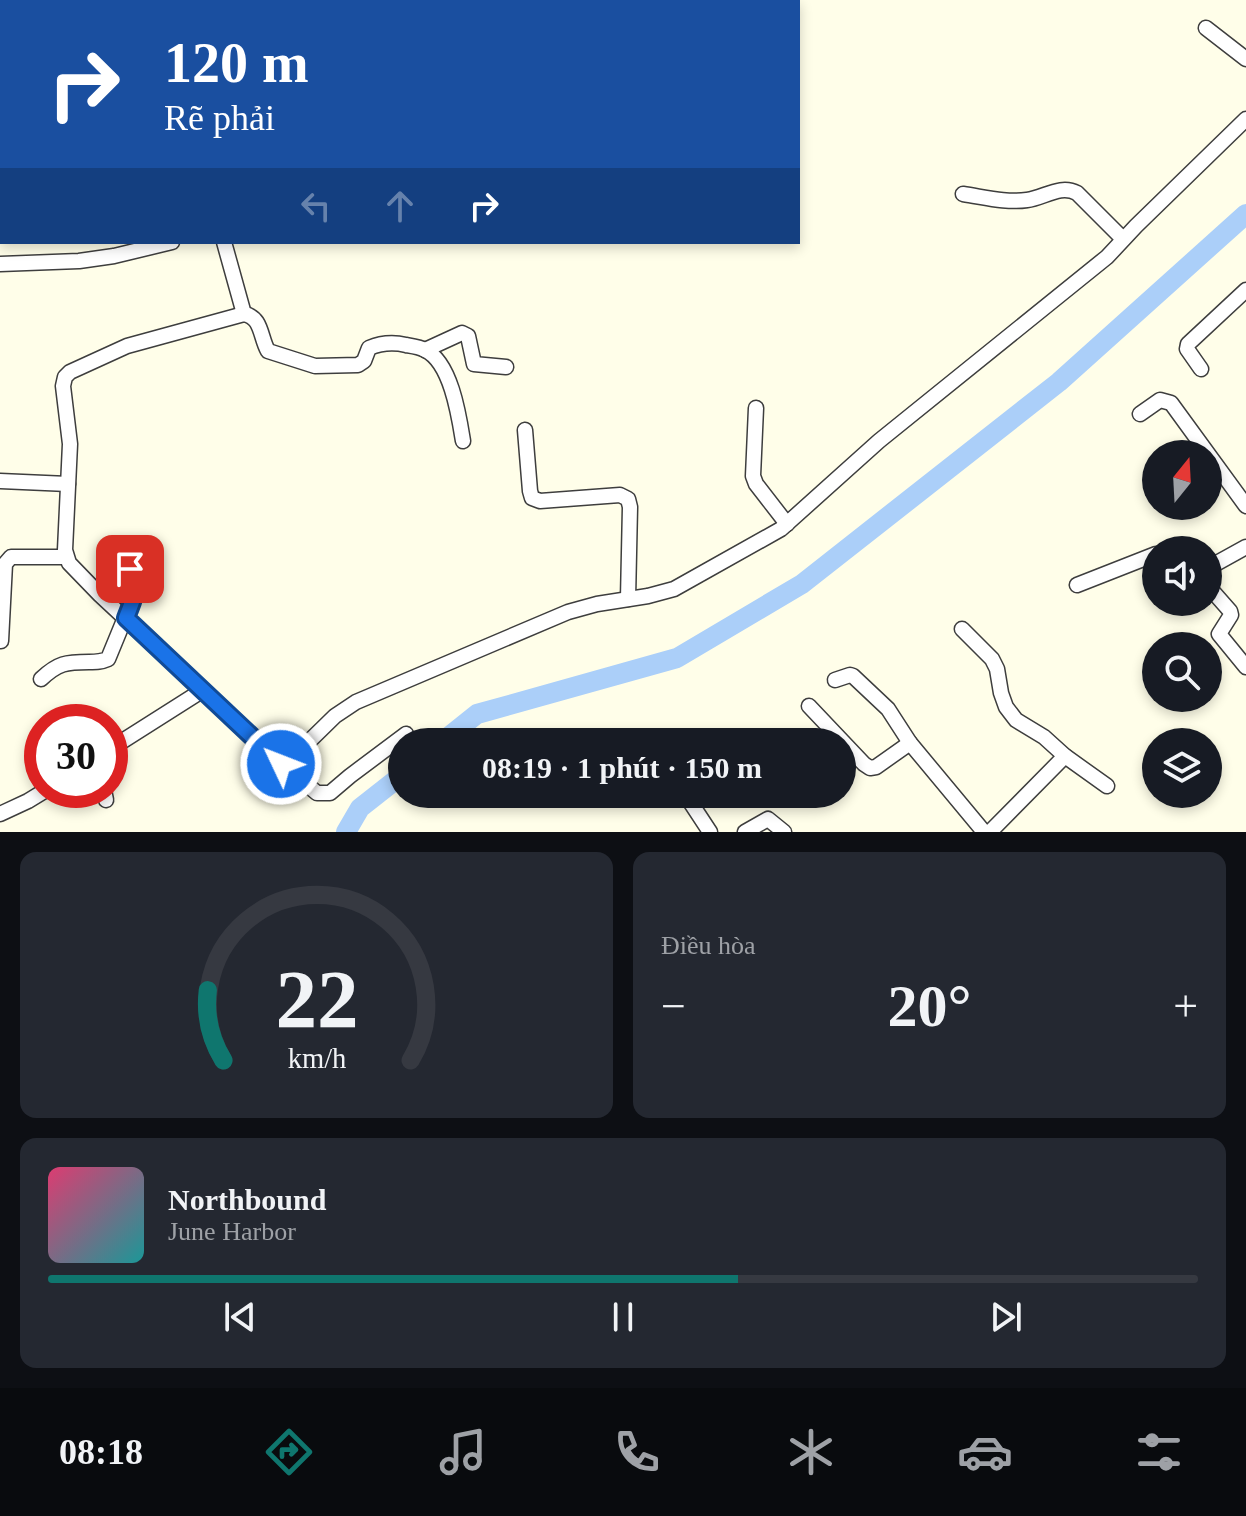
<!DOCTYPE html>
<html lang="vi">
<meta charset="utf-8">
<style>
:root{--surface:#171b24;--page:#242831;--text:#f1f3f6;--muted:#9ea1a6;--line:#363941;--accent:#0f766e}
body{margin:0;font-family:Georgia,serif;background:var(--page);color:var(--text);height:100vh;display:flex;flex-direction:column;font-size:30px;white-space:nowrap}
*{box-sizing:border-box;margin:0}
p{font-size:26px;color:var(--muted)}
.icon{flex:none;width:44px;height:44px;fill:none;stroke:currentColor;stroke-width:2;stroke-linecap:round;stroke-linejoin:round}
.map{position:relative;height:832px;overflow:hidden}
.drawer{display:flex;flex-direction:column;gap:20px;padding:20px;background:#0d0f14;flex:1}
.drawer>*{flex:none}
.banner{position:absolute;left:0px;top:0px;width:800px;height:244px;box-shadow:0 4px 12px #0003;background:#1a4fa0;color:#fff;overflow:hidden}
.needle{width:52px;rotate:18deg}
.buttons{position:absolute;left:1142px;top:440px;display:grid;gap:16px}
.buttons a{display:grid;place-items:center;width:80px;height:80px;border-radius:50%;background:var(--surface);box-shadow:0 4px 12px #0003;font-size:40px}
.speed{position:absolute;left:24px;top:704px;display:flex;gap:16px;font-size:40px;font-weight:700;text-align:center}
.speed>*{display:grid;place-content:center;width:104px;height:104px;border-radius:50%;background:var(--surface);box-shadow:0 4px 12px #0003;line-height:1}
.speed .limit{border:12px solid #d22;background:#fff;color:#111}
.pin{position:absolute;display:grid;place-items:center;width:68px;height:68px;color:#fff;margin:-34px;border-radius:16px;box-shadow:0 4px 12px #0006}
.me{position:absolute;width:88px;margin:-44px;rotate:313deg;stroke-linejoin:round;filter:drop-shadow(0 0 6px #0008)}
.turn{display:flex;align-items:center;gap:28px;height:168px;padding:0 32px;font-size:36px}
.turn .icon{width:104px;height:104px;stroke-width:2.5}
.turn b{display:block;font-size:56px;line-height:68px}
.lanes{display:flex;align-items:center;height:76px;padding:0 32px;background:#0003;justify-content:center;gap:40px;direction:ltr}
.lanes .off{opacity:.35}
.big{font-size:60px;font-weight:800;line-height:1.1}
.drawer .tile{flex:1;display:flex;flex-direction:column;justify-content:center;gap:12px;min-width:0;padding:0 28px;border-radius:16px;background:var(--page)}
.drawer .dial{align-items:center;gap:0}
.dial svg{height:208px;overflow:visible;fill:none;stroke:var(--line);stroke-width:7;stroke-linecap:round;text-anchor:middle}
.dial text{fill:var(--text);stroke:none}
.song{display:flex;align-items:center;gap:24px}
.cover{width:96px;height:96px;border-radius:12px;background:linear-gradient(135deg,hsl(340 70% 55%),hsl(180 70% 35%))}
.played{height:8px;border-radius:4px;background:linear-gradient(90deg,var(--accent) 60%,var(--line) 60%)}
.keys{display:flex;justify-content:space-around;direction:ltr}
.heat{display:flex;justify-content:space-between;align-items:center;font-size:44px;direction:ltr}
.drawer .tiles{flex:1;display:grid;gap:20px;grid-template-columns:1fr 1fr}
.tile:last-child{grid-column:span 2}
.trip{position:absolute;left:388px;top:728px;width:468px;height:80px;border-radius:40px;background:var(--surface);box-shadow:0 4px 12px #0003;font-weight:800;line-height:80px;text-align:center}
.tab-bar{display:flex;height:128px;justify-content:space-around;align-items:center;background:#090b0e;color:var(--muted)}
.tab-bar .icon{width:56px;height:56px}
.tab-bar .active{color:var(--accent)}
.tab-bar b{font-size:36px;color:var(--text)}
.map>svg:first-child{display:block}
</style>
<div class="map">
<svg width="1246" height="832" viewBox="0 0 1246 832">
<rect width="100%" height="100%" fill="#fffee9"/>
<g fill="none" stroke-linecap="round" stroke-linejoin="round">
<!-- river -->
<g stroke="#abcff9" stroke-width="20">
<path d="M442,742L477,714L677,658L802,584L1059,382L1246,214"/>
<path d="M346,832L360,808L402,775"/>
</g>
<!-- minor casing -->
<g stroke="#3e3e3e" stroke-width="17">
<g id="minor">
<path d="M21,0V2"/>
<path d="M242,0L243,2"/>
<path d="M414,0L415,2"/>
<path d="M447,2L451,0"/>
<path d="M636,2V0"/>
<path d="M1206,28L1246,59"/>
<path d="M0,50H2"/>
<path d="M963,194C984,197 1006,203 1027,200C1044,198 1060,184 1077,193L1123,239"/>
<path d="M224,242L244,314"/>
<path d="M0,264L79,261L114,256L172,242"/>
<path d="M425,350L462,333L468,336L474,364L506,367"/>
<path d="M1201,369L1187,349L1188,344L1246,290"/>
<path d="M756,408L753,476L756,484L787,524"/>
<path d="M1140,414L1160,400L1171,403L1246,506"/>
<path d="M525,430L530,491L532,498L540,501L620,495L628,499L630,507L628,599"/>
<path d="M0,481L68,484"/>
<path d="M1208,568L1246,547"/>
<path d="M1077,585L1156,554"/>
<path d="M1208,586L1230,611L1231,615L1219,634L1246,667"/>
<path d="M962,629L992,659L997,669L1001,693L1006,707L1016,720L1044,737L1065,756L1107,786"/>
<path d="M1,641L5,564L11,557H66"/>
<path d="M41,679C58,663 66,662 89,662C97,662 101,662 108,659L136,591L137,585L124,552"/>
<path d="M835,680L850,675L853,676L888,709L910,743"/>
<path d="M809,706L864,764L870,768L876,767L910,743L984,832"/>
<path d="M406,734L350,776L330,793H317L276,759L100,595L69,563L65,550L70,444L63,386L65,377L70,372L127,346L244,314C262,317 260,337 268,351L315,366L358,365L364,361L369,348C381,343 393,342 406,345C412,346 420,347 425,350C451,362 459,416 463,441"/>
<path d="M110,749L203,690"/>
<path d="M281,764L291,759L335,716L356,702L568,612L597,604L648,596L674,589L781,529L879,441L1107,257L1136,226L1246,119"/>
<path d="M104,790L106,800"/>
<path d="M685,794L710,832"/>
<path d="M0,814L28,801L46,790"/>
<path d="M745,832L768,819L784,832"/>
<path d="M990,832L1065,756"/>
</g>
</g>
<!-- minor -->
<use href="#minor" stroke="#fff" stroke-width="14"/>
</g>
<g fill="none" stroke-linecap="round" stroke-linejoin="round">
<!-- route casing -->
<g stroke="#114b97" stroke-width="20">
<path id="route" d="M130,569C139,592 134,596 126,618L281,764"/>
</g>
<!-- route -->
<use href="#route" stroke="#1a73e8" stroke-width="14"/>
</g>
</svg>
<div class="buttons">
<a><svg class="needle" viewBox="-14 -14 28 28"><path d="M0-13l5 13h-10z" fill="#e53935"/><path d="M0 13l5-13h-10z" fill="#9ea1a6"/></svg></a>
<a><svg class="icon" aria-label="sound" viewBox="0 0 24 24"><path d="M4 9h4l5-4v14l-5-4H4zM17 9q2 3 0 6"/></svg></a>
<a><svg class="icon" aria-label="search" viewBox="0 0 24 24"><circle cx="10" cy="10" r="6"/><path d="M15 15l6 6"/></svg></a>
<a><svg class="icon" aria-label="layers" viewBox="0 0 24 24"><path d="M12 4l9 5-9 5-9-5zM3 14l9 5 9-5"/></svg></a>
</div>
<div class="speed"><div class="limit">30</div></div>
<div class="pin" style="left:130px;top:569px;background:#d93025"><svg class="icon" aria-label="arrive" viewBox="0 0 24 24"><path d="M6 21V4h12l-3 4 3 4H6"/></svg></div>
<svg class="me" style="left:281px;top:764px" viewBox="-20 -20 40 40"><circle r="17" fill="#1a73e8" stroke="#fff" stroke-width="3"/><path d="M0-11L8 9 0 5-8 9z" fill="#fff"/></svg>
<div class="trip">08:19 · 1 phút · 150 m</div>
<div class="banner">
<div class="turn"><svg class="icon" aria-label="right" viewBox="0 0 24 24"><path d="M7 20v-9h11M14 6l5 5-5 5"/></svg><div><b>120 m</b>Rẽ phải</div></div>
<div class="lanes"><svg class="icon off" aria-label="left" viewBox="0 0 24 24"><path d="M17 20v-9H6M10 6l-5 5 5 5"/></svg><svg class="icon off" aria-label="ahead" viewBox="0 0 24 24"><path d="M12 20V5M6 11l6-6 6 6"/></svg><svg class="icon" aria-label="right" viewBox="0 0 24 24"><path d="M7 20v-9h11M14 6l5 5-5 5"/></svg></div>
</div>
</div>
<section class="drawer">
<div class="tiles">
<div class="tile dial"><svg viewBox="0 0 100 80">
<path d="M14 69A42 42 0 1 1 86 69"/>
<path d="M14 69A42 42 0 0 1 8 42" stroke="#0f766e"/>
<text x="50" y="56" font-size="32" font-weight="700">22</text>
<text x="50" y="72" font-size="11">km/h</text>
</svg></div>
<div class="tile"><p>Điều hòa</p>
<div class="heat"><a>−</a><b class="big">20°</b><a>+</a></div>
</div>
<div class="tile">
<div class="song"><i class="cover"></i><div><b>Northbound</b><p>June Harbor</p></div></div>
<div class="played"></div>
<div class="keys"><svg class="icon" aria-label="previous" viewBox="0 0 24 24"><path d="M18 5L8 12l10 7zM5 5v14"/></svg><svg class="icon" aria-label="pause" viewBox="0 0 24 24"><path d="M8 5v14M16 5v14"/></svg><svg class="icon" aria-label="next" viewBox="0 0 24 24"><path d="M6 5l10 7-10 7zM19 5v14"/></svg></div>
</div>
</div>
</section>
<nav class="tab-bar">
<b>08:18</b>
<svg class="icon active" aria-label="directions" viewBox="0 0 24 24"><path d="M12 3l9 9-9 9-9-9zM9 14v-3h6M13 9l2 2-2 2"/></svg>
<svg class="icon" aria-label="music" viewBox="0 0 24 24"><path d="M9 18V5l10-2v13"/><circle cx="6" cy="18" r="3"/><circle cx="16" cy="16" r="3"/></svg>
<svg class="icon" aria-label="phone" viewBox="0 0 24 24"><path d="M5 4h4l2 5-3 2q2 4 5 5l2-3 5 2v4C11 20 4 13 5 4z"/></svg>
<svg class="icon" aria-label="climate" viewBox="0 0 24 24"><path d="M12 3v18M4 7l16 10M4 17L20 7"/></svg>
<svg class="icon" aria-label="car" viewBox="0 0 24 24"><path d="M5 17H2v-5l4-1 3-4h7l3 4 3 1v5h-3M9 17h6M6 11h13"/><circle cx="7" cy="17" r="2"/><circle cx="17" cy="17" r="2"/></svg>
<svg class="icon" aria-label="filters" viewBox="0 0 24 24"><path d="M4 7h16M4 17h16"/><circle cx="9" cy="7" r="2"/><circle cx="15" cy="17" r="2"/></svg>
</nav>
